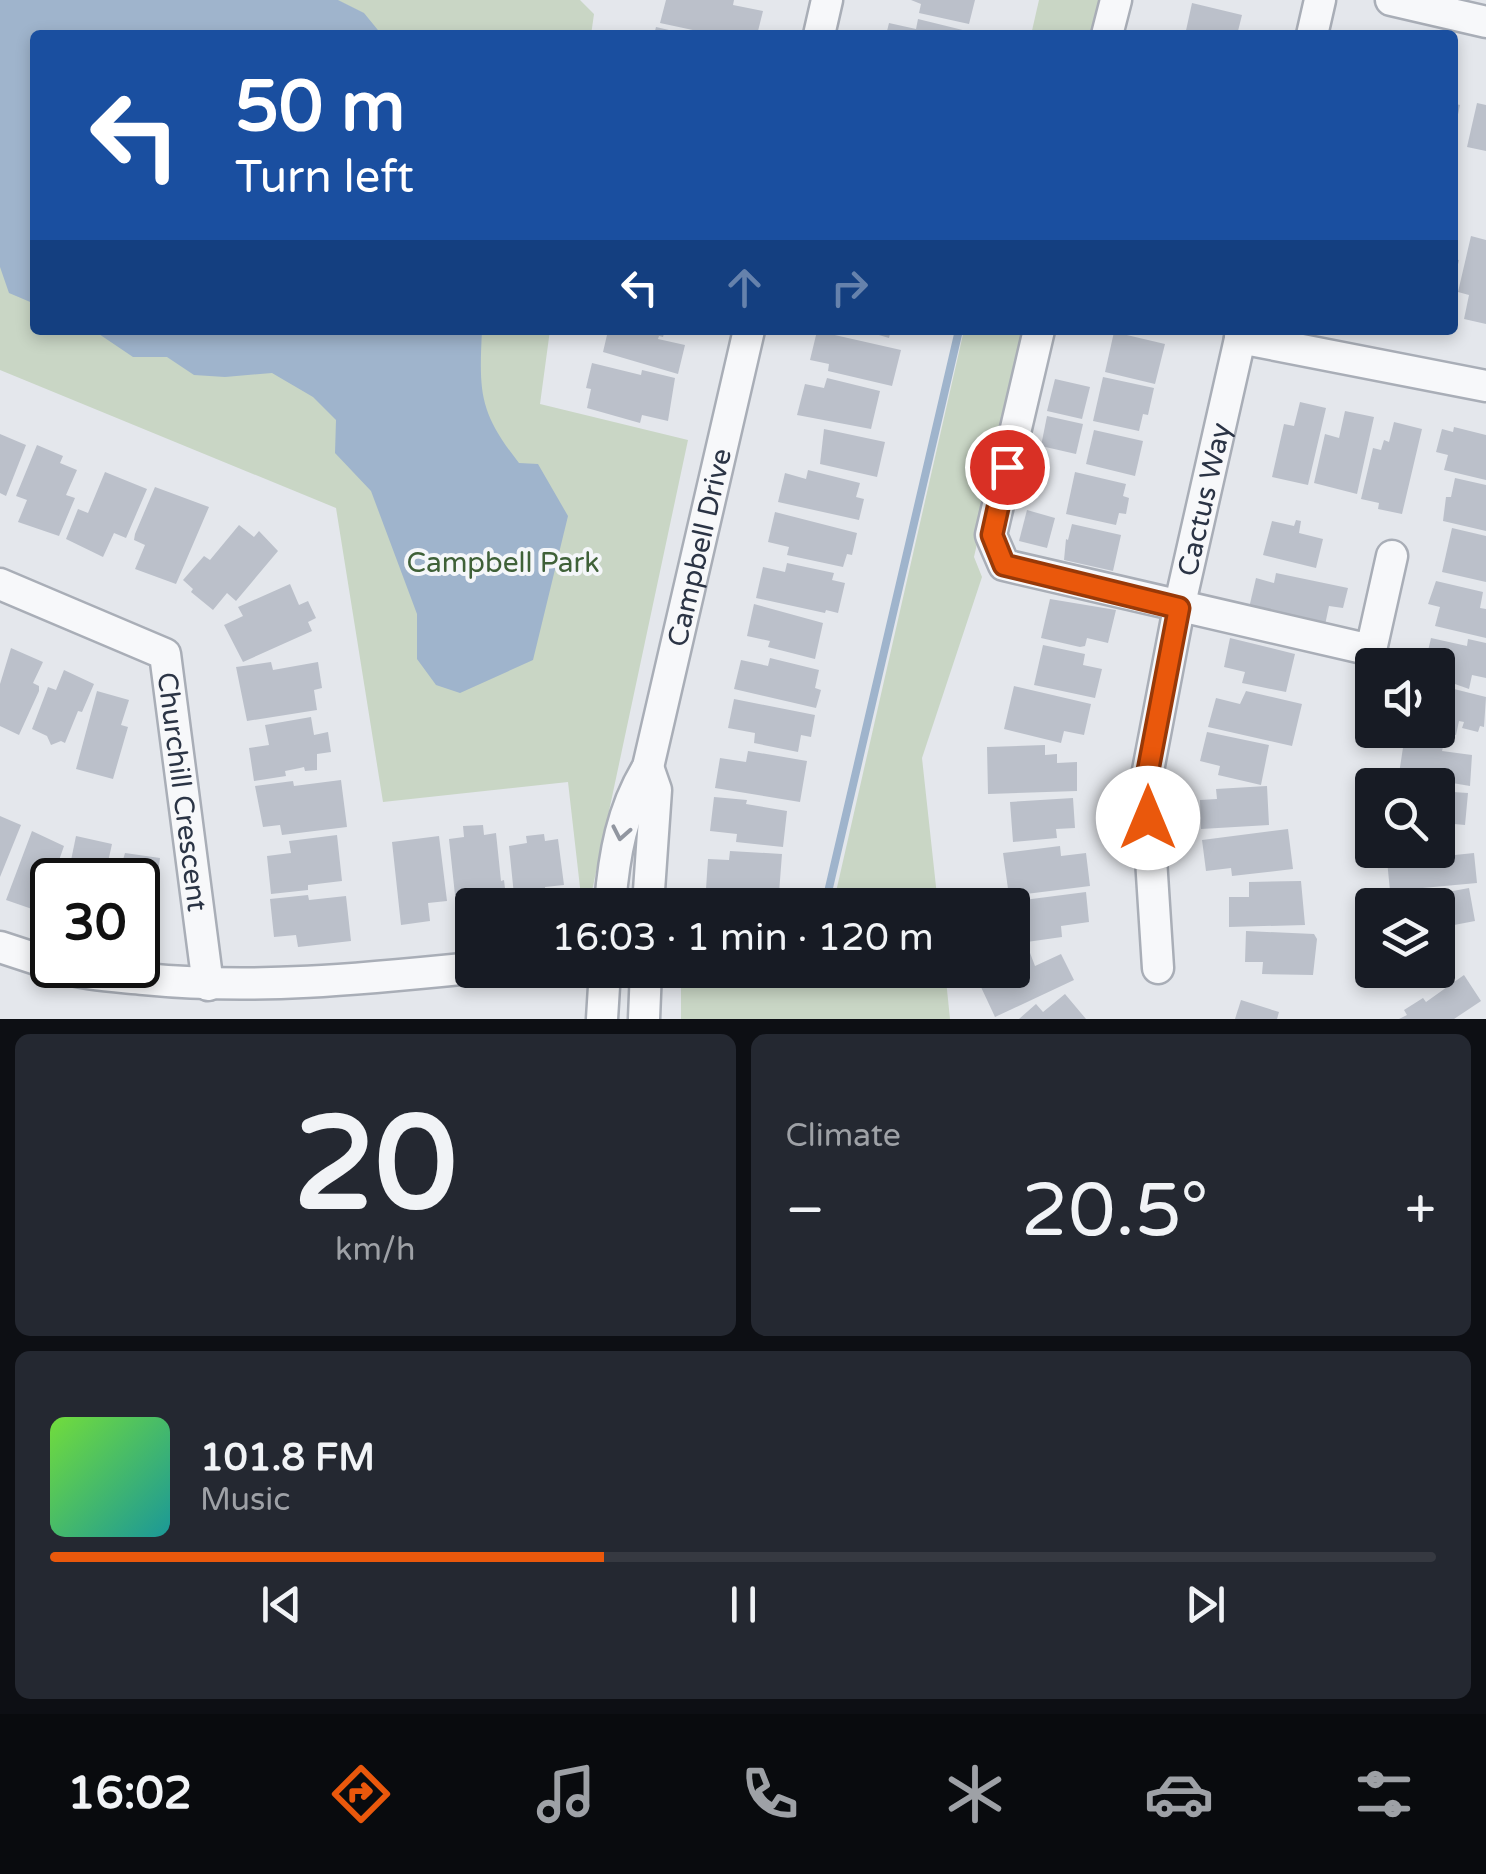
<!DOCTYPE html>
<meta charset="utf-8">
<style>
:root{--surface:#171b24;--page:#242831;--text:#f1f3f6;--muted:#9ea1a6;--line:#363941;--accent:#ea580c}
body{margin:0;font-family:"Varela Round",sans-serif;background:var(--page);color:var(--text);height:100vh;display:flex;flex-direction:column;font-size:38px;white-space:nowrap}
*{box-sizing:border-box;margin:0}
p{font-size:32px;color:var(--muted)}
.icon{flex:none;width:55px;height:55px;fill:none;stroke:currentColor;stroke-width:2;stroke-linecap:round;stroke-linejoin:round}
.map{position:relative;height:1019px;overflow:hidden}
.sheet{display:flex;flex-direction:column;gap:15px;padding:15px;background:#0d0f14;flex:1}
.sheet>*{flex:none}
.banner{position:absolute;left:30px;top:30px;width:1428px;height:305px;border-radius:10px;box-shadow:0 5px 15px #0003;background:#1a4fa0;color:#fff;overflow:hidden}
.controls{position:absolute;left:1355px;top:648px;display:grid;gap:20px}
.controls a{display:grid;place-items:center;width:100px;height:100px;border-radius:10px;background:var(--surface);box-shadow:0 5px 15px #0003;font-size:50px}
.speed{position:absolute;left:30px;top:858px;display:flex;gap:20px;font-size:50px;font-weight:700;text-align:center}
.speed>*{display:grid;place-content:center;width:130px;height:130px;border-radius:50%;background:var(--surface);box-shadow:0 5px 15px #0003;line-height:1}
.speed .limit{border:5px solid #111;border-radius:15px;background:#fff;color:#111}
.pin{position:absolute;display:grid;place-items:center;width:85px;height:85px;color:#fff;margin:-42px;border:5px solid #fff;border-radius:50%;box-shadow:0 2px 10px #0007}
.me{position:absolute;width:110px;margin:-55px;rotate:0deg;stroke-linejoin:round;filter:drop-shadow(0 0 8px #0008)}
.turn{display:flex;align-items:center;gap:35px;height:210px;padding:0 40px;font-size:45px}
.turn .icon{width:130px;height:130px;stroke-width:2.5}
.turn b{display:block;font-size:70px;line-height:85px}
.lanes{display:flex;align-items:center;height:95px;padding:0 40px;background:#0003;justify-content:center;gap:50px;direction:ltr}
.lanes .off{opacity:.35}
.big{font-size:75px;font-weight:600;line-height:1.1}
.sheet .tile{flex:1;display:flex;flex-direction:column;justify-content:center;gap:15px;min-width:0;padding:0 35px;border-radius:15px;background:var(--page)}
.sheet .dial{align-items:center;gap:0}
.dial b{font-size:130px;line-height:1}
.song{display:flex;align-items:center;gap:30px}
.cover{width:120px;height:120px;border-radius:15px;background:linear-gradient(135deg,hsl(100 70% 55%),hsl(180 70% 35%))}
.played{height:10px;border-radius:5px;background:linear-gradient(90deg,var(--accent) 40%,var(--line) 40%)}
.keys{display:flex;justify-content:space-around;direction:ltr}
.heat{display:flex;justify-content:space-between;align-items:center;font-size:55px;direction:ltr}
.sheet .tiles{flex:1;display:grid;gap:15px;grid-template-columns:1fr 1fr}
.tile:last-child{grid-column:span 2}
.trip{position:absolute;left:455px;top:888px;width:575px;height:100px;border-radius:10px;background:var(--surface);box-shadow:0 5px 15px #0003;font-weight:600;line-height:100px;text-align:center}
.tab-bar{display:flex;height:160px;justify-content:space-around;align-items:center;background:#090b0e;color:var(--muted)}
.tab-bar .icon{width:70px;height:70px}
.tab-bar .on{color:var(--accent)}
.tab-bar b{font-size:45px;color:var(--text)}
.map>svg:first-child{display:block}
</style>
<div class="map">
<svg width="1486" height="1019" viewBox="0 0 1486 1019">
<rect width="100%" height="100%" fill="#e4e7ec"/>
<!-- green -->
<g fill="#c9d6c5">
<path d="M0,0H580L594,14L591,35H35V330H550L540,404L688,440L589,905H582L568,782L383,802L336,508L0,370Z"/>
<path d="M1039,0H1103L1095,35H1031Z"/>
<path d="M964,330H1026L974,557L982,577L922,758L938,905H833Z"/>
<path d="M681,970H945L950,1019H681Z"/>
</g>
<!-- water -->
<g fill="#9fb4cc">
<path d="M0,0H338L364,13L382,35H35V304L9,293L0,267Z"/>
<path d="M93,330H482C479,393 479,412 519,463L538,464L568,516L533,660L460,693L436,685L417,659V614L371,491L335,453L336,420L313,397L272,373L225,377L194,375L167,357H133Z"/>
</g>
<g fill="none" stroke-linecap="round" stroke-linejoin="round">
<!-- stream -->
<path stroke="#9fb4cc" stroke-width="8" d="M825,905L959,330"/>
</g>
<!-- building -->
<g fill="#bbc0ca">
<path d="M666,0H734L733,5L763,11L757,35H716L660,23Z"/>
<path d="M911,0H975L969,24L919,13L921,4Z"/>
<path d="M1192,3L1242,15L1237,35H1185Z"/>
<path d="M918,19L979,34V35H886L889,23L916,29Z"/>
<path d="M656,27L682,33V35H654Z"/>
<path d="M1452,103L1460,105L1454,133H1452Z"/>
<path d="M1477,103L1486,105V151L1467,147Z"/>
<path d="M1471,236L1486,240V324L1464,319L1469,295L1458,292Z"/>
<path d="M1452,259L1459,260L1454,282H1452Z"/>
<path d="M591,330H665L663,337L659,336L658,339L685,345L678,374L603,352L607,335Z"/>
<path d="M862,330H891L889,338Z"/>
<path d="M817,331L901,350L892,386L828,371L829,364L810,360Z"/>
<path d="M1114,332L1165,344L1155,384L1105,372Z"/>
<path d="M592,363L641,375L642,370L675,378L668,421L642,415L640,423L587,408L591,389L586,388Z"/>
<path d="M1103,377L1154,388L1148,415L1143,414L1139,431L1093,421Z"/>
<path d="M827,378L880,391L871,429L797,415L805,384L824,388Z"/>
<path d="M1055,379L1090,387L1082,419L1047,411Z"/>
<path d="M1300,402L1326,408L1308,485L1272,477L1284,424L1294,426Z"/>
<path d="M1345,411L1374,417L1357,494L1314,483L1325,434L1339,438Z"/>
<path d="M1047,416L1083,424L1076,454L1041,446Z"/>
<path d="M1394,422L1422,429L1402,514L1378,509L1379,503L1361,499L1373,448L1381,450L1384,440L1389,442Z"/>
<path d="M1454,427L1486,435V480L1444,470L1448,455L1436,452L1442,429L1453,432Z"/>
<path d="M824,429L885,442L877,477L820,464Z"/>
<path d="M1094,430L1143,441L1135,476L1086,464Z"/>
<path d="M0,434L26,445L6,496L0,493Z"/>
<path d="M37,445L63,456L60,463L77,470L66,495L75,498L59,536L18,522L27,500L16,496Z"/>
<path d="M808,470L860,483L856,497L864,499L859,520L778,502L785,473L806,479Z"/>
<path d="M105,472L147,489L126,538L114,533L103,557L66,539L78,509L88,513Z"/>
<path d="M1075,472L1126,484L1123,496L1129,498L1126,514L1119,513L1116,525L1066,514Z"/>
<path d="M1455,478L1486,485V531L1443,521L1446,497H1451Z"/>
<path d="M155,487L209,507L176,584L135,569L145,545L134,540L135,534Z"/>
<path d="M1027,510L1055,518L1047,548L1019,541Z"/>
<path d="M775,512L857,533L852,555L847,554L843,567L787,555L789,547L768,542Z"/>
<path d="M1296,520L1301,521L1299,533L1323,539L1316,568L1263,555L1272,521L1294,526Z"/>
<path d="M1072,524L1121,535L1113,571L1064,560L1066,539L1068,540Z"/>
<path d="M239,525L254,537L259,531L278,551L236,601L227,593L213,610L191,592L193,589L183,580L204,556L210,560Z"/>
<path d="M1452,528L1486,536V582L1442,572Z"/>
<path d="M787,563L834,573L832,580L845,583L838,613L826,610L825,613L756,598L763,567L785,572Z"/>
<path d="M1276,573L1348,588L1343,608L1329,606L1325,625L1249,608L1256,578L1274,583Z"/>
<path d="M1436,581L1483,592L1480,608L1486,609V638L1435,626L1440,607L1428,604Z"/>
<path d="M290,584L299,605L308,601L316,618L308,622L312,631L243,662L224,625L243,616L238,607Z"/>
<path d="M1050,599L1116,610L1108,643L1087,638L1085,646L1080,647L1041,638Z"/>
<path d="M754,604L823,623L815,659L768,647L770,641L747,636Z"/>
<path d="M1230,638L1295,654L1286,692L1242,683L1245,672L1224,667Z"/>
<path d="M1431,638L1467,646L1468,639L1486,643V678L1472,675L1469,689L1438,678V665H1416L1419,653L1427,655Z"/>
<path d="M1043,645L1085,654L1083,665L1102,669L1095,698L1034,685Z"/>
<path d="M11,648L43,662L33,683L39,686V691L19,735L0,726V684Z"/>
<path d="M770,658L819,670L815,688L821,690L816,708L734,689L741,660L768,666Z"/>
<path d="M271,662L273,670L318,662L322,688L314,690L317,710L247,721L236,667Z"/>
<path d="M64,670L94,684L82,712L78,711L65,743L61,741L51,745L47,736L32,729L48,687L56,690Z"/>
<path d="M1438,685L1486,697L1484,727L1480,726L1478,732L1462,728L1464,722L1459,721L1456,735L1438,731Z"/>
<path d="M1014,686L1091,704L1084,735L1064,731L1061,743L1004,729Z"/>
<path d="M97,691L129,700L121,725L128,727L113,779L76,769Z"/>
<path d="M1246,691L1302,704L1292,746L1208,727L1216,698L1240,704Z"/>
<path d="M734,699L815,715L811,737L801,735L798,752L754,743L755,733L728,728Z"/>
<path d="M311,717L314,735L328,732L331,752L317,754V770L305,771L304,767L300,768L285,771L286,776L254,781L249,748L269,745L265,725Z"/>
<path d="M1207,732L1269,745L1261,785L1218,775L1220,766L1200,761Z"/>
<path d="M1419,739L1444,743L1442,751L1472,755L1470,786L1399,774L1404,741L1419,743Z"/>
<path d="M1045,745V755L1057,754V763L1077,762V791L988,794L987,747Z"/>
<path d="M748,751L807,761L800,802L715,788L720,758L746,762Z"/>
<path d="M341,780L347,827L282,835L280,825L263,827L255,786L293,781L294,786Z"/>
<path d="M1267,786L1269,825L1201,829L1200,800L1217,799L1216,789Z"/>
<path d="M1438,791L1468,793L1465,825L1443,823L1442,836H1438Z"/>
<path d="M714,797L747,800L746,804L787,811L783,847L736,842L737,834L710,831Z"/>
<path d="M1073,798L1075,828L1056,829L1057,838L1013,842L1010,802Z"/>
<path d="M0,816L21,825L0,877Z"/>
<path d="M483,825L484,835L496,833L501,881L504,880L507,905H476L475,894L455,895L449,839L464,837L463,826Z"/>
<path d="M1288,829L1293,869L1232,876L1231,868L1206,871L1202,840Z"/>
<path d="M32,831L64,846L47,895L38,892L32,909L6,900Z"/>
<path d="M544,834L545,841L558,839L564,885L545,887L547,905H515L509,846L527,843L526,836Z"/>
<path d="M337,835L342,881L308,885V890L271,894L267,856L291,853L289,841Z"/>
<path d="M76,836L112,844L104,880H67Z"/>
<path d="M439,836L447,901L428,903L430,921L401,925L392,842Z"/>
<path d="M1438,844H1444L1445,856L1474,853L1477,883L1390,891L1386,850H1438Z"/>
<path d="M1060,846L1061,856L1086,853L1090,886L1009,896L1003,853Z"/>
<path d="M730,851L782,854L779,893L706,889L708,859L729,860Z"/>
<path d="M125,853L160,858L153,910L145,909L142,934L138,933V880H117Z"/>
<path d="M1301,881L1305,925L1229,927V897H1249V882Z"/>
<path d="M1469,888L1475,921L1454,925L1455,946L1438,949V905H1395L1394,902Z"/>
<path d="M1086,892L1089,922L1061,926L1062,937L1012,944V905L1000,903Z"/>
<path d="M308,895L309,900L346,896L351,941L298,947L296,935L274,937L270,899Z"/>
<path d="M704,899L780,901V905H704Z"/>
<path d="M1246,931L1314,934L1317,939L1313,975L1262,974L1263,962H1245Z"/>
<path d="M1027,945L1035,966L1061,954L1074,980L995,1017L973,970H1012V952Z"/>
<path d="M1464,975L1481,1001L1454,1019H1399L1407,1015L1404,1010L1423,998L1426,1002Z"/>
<path d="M1065,994L1086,1019H1019L1036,1004L1043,1012Z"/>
<path d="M1241,1000L1279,1012L1277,1019H1235Z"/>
</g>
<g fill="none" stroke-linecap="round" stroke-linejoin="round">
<!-- minor casing -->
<g stroke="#a9aeb7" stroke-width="35">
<g id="minor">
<path d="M1391,0L1486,22"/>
<path d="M819,35L827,0"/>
<path d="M1107,35L1116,0"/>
<path d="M1312,35L1320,0"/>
<path d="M1039,330L991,535L1004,565L1371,650L1392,556"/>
<path d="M1240,338L1486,386"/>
<path id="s1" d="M0,584L165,654L208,985"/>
<path id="s2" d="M610,905C614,855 622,809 648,767L749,330"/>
<path d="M648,905L656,790L648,767"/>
<path d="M0,947L52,964"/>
<path d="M54,965C83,975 114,976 144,979C255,990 363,979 472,968"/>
<path id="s3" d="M1158,968L1146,781L1179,608L1242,330"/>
<path d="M602,1019L605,970"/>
<path d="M644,1019L646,970"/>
</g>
</g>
<!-- minor -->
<use href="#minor" stroke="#f7f8fa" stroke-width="30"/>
</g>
<!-- one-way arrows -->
<defs><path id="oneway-chevron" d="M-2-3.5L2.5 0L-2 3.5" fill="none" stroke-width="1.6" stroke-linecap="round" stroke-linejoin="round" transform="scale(2.5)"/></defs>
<use stroke="#9196a0" href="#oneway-chevron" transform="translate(621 833) rotate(101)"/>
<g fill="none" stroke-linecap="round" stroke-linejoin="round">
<!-- route casing -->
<g stroke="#983908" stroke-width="25">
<path id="route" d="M1007,467L992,535L1004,565L1179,608L1146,781L1148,818"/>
</g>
<!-- route -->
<use href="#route" stroke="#ea580c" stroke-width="18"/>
</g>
<g text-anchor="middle" stroke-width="8" stroke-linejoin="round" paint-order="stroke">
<!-- street labels -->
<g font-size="28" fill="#2b3445" stroke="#f4f6f9">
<text dy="10" stroke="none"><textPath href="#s3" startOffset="475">Cactus Way</textPath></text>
<text dy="10" stroke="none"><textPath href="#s2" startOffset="370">Campbell Drive</textPath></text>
<text dy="10" stroke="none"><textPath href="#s1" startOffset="318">Churchill Crescent</textPath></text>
</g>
<!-- park labels -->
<g font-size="28" fill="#3f6138" stroke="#f4f6f9">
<text x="503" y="572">Campbell Park</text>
</g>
</g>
</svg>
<div class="controls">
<a><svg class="icon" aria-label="sound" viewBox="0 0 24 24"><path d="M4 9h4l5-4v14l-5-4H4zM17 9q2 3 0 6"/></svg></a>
<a><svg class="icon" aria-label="search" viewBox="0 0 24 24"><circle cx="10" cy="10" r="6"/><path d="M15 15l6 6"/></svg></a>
<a><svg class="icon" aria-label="layers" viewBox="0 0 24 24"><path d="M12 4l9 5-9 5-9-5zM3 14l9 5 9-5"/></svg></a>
</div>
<div class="speed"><div class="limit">30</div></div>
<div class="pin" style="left:1007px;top:467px;background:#d93025"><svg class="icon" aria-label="arrive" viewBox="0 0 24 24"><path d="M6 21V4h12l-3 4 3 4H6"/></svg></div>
<svg class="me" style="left:1148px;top:818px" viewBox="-20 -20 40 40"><circle r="19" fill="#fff"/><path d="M0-13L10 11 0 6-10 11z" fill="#ea580c"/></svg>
<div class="trip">16:03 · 1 min · 120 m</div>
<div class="banner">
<div class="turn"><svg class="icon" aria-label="left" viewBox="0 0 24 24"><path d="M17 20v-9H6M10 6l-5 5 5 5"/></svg><div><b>50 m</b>Turn left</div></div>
<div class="lanes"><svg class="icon" aria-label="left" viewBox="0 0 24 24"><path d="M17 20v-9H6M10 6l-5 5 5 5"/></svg><svg class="icon off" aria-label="ahead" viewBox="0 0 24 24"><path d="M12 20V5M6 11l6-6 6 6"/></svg><svg class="icon off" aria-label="right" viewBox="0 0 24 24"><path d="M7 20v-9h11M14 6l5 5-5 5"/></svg></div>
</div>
</div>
<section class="sheet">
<div class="tiles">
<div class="tile dial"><b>20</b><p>km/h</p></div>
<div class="tile"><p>Climate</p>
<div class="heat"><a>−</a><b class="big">20.5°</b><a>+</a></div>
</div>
<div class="tile">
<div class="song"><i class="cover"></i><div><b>101.8 FM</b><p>Music</p></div></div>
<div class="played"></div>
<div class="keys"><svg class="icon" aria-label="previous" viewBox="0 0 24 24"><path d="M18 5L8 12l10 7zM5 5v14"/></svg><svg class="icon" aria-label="pause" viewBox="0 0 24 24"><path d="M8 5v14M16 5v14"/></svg><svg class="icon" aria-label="next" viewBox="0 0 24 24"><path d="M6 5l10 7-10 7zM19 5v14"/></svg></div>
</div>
</div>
</section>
<nav class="tab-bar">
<b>16:02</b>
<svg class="icon on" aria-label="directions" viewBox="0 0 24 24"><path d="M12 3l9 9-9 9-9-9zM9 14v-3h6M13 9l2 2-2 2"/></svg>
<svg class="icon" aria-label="music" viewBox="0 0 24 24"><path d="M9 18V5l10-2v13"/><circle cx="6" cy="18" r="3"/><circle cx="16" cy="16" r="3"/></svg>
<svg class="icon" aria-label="phone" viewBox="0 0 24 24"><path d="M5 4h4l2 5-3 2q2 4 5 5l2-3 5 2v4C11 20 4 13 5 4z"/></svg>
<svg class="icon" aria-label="climate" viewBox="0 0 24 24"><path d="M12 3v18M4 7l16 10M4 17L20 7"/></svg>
<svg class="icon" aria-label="car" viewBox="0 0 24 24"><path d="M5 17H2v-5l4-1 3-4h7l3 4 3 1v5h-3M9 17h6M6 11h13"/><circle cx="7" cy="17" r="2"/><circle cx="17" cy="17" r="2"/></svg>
<svg class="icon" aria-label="filters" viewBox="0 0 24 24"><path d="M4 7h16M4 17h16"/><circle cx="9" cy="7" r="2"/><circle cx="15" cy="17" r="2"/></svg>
</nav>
